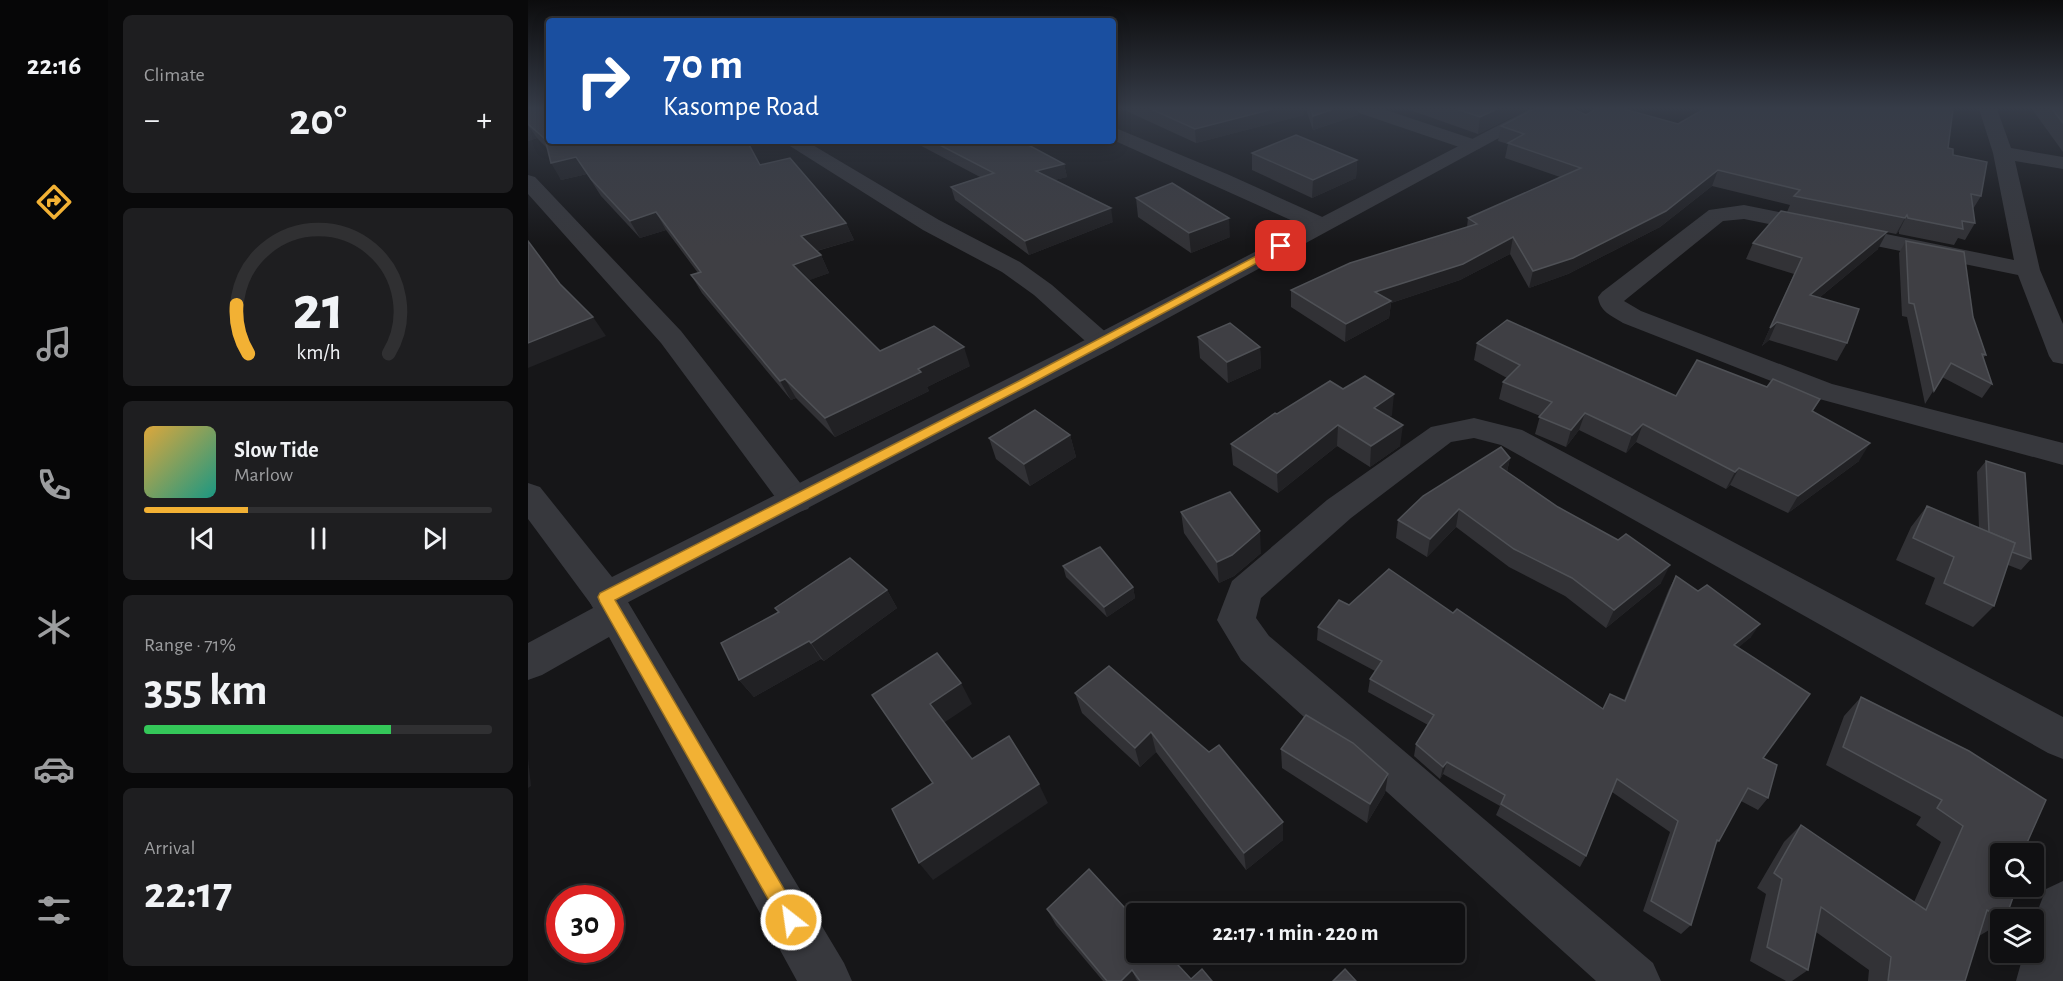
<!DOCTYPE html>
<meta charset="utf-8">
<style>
:root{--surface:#101012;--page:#1e1e20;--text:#f1f3f6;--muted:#9c9d9f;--line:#303032;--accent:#f2b134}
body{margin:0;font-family:"Alegreya Sans",sans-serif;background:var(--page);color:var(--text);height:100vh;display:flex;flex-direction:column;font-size:22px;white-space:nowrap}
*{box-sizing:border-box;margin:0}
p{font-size:20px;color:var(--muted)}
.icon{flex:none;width:33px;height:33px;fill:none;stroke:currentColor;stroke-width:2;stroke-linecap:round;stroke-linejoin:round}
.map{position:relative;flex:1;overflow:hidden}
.side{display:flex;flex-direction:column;gap:15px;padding:15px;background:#09090a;width:420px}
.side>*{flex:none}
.banner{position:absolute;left:18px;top:18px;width:570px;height:126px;border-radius:6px;box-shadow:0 3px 15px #0003,0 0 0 2px var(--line);background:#1a4fa0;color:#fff;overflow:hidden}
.fabs{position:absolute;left:1462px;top:843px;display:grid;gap:12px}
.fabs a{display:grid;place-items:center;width:54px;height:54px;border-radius:6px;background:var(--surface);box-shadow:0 3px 15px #0003,0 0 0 2px var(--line);font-size:30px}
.speed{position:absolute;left:18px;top:885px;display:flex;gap:12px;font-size:30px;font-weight:700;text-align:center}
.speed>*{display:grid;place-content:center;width:78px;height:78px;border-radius:50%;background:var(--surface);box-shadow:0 3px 15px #0003,0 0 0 2px var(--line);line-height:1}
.speed .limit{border:9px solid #d22;background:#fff;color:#111}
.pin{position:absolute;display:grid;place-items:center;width:51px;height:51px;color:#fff;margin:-26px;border-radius:12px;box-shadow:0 3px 9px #0006}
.me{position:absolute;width:66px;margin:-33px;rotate:330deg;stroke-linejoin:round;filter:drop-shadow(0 0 4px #0008)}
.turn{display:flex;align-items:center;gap:21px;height:126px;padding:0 18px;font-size:27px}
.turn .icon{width:78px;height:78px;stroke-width:2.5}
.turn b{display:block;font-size:42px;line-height:51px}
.big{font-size:45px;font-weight:700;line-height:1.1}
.side .tile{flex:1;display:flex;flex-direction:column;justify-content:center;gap:9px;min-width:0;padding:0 21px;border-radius:9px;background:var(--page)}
.side .dial{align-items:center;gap:0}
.dial svg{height:156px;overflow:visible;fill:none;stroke:var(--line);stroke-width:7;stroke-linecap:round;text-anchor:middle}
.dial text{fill:var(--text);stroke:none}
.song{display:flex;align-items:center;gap:18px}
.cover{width:72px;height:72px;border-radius:9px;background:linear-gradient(135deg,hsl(40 70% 55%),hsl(170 70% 35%))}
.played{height:6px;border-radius:3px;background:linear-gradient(90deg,var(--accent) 30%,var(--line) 30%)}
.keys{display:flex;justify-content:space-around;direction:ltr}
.heat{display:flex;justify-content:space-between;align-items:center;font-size:33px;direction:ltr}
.charge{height:9px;border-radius:4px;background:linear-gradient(90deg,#34c759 71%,var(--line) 0)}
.trip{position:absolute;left:598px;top:903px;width:339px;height:60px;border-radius:6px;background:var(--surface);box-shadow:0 3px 15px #0003,0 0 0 2px var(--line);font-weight:700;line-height:60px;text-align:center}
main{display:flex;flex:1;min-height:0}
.dock{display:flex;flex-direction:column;width:108px;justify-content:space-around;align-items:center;background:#060607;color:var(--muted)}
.dock .icon{width:42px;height:42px}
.dock .active{color:var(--accent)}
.dock b{font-size:27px;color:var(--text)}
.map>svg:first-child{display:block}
</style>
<main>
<nav class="dock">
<b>22:16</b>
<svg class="icon active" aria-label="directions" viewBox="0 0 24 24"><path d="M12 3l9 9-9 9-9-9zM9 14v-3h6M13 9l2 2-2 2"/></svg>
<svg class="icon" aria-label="music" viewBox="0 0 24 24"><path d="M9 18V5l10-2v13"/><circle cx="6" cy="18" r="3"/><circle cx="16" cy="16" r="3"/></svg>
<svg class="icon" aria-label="phone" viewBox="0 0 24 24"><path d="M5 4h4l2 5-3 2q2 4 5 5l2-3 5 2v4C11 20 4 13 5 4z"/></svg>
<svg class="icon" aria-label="climate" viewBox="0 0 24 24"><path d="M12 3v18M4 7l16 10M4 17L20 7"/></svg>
<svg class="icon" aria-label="car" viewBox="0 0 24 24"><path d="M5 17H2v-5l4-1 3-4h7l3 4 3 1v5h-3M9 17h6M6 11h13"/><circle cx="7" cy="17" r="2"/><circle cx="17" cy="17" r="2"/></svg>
<svg class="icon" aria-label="filters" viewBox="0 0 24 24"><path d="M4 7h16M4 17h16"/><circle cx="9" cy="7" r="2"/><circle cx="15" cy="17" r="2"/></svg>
</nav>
<section class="side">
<div class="tile"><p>Climate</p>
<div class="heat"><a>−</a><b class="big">20°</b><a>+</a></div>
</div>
<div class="tile dial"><svg viewBox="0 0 100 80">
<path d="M14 69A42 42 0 1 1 86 69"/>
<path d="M14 69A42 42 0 0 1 8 44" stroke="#f2b134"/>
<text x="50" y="56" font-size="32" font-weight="700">21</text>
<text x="50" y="72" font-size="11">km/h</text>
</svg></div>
<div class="tile">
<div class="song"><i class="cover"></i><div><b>Slow Tide</b><p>Marlow</p></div></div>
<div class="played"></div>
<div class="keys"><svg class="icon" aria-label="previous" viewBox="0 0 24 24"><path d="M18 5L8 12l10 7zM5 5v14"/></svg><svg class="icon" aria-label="pause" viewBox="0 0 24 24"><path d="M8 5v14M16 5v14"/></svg><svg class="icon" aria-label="next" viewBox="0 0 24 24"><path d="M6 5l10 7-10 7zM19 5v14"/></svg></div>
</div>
<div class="tile"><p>Range · 71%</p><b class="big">355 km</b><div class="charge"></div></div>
<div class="tile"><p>Arrival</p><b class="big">22:17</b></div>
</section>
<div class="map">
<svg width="1535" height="981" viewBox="0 0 1535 981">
<rect width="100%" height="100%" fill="#161618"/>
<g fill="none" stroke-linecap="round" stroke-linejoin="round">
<!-- minor -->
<g fill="#37383d" fill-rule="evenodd">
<path d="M828,109H855L951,141L954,145L951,149H937L831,113Z"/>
<path d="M1451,109H1469L1483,148L1535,157V169L1487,161L1512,270L1535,324V364L1525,362L1521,356L1490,275L1216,219L1195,221L1096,301L1113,311L1304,384L1535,443V465L1284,397L1095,323C1083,315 1072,312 1070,297L1074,292L1181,210L1216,205L1486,260L1465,153Z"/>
<path d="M585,127L699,174L801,220L804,225L801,230H785L585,140Z"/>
<path d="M254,141H278L411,220L492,262L524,285L589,342L585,348L575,350L565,348L506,295L474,272L395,230Z"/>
<path d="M0,175L7,177L153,331L280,493L285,501L280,509L268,513L256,509L133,343L0,194Z"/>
<path d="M946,418L994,430L1535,717V759L1520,753L973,445L946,438L923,442L823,518L733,598L728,618L741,636L1125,963L1133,981H1068L713,660L689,620L704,581L799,500L903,427Z"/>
<path d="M78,582L91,587L316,963L324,981H269L81,637L14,675L0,680V643L65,608L59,597L65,587Z"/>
<path d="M1535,881V981H1488L1496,952H1506V920L1518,889Z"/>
</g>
<!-- tertiary -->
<path fill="#37383d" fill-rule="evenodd" d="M1002,109H1024L585,348L91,607L78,612L65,607L0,519V483L12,487L84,577L565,336Z"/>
</g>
<!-- wall -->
<g fill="#323236">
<path d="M0,109L232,165L318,223L326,240L289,251L293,255L301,273L281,280L352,351L442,366L399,387L401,391L307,437L268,398L263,400L174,293L163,275L170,273L138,230L112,238L73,196L59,174L33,180L19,148L9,138L0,141Z"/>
<path d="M594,109H776V115L668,143Z"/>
<path d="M778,109H830V115L785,130Z"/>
<path d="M882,109H1000L950,134L882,110Z"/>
<path d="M1504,109H1535V152Z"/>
<path d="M1058,115L1150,124L1420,148L1453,196L1445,209L1447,223L1437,240L1430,238L1426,245L1371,234V231L1368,234L1259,212L1262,205L1184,186L1132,227L1040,274L1001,288L982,254L932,280L863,303L861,318L817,342L763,307V290L939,227L940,218L1032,177L977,158L980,144L970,141L973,126Z"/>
<path d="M384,141H493L536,164L539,177L526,180L585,222L501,255L427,200L423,187L452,177Z"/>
<path d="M724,153L829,160L828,178L784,198L724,170Z"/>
<path d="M608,198L702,237L663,253L610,217Z"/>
<path d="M1378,241L1445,317L1458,355L1455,358L1464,384L1454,398L1414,377L1397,404L1379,317L1374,316L1371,253Z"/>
<path d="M1225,243L1350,249L1291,298L1319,343L1309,361L1241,340L1234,346L1266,274L1218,259Z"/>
<path d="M670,337L732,347L733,368L700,383L672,358Z"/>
<path d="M949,343L1148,396L1239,387L1292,399L1285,411L1331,461L1260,513L1202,485L1198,489L1108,442L1098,453L1051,430L1038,447L1007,434L1012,416L971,399L975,382L979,378L946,360Z"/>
<path d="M815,389L864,415L861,417L872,446L842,467L809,446L750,493L705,465L703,444L749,414Z"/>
<path d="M542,435L548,457L502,486L468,459L461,438Z"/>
<path d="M982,458L979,472L1133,583L1078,628L1037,596L981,567L928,527L899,557L868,538L870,520Z"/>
<path d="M1458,461L1503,559L1493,570L1480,565L1466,606L1445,627L1397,604L1407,578L1368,560L1383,527L1399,506L1451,528L1449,472Z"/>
<path d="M653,512L733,553L706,576L691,583L656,533Z"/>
<path d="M535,566L605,587L607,598L579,617L538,577Z"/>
<path d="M1148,576L1223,637L1210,647L1235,758L1240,798L1230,810L1213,801L1191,841L1187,845L1163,925L1153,934L1115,911L1142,832L1084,792L1058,856L1052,867L968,815L972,806L915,774L912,779L886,756L888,744L900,725L840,692L842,679L847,671L789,640L790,627L821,605L925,613L1075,709L1096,700L1141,589Z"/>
<path d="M359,590L369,608L296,661L293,659L226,697L211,680L250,613L247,608Z"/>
<path d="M547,693L681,752L755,840L718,870L628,752L612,767L554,713Z"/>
<path d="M1333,697L1473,854V923L1451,936L1437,981H1340L1341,970L1288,932L1280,970L1264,981H1258L1222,961L1238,894L1229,888L1256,842L1273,825L1386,902L1413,842L1388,825L1393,817L1298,765L1316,716Z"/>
<path d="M753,749L860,774L857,793L839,823L754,768Z"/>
<path d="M519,909L663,979L684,981H575L528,925Z"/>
</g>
<!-- shaded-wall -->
<g fill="#212124">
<path d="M745,109H776V115L668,143L667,129Z"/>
<path d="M806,109H830V115L785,130V116Z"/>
<path d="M969,109H1000L950,134L952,117Z"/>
<path d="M0,125L9,138L0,141Z"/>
<path d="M48,157L59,174L33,180L23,163Z"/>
<path d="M829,160L828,178L784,198L785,180Z"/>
<path d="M536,164L539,177L510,184L508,171Z"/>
<path d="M1190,170L1184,186L1132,227L1040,274L1001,288L1005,271Z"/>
<path d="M583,208L585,222L501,255L497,241Z"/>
<path d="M128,212L138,230L112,238L102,221Z"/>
<path d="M1379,215L1371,231L1368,234L1377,218Z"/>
<path d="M701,218L702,237L663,253L661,233Z"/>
<path d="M318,223L326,240L281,253L273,236Z"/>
<path d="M1359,232L1350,249L1274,312L1282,295Z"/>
<path d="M985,237L982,254L932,280L863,303L861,318L817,342L818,324L847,292Z"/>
<path d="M293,255L301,273L274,283L265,265Z"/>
<path d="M65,317L78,336L0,368V343Z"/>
<path d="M1249,322L1241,340L1234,346L1242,328Z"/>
<path d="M436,347L442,366L399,387L401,391L307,437L297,418L390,369Z"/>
<path d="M732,347L733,368L700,383L699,362Z"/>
<path d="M257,379L268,398L263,400L252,381Z"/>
<path d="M866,394L864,415L845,429L846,408Z"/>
<path d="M1057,413L1051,430L1038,447L1043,430Z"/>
<path d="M1115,424L1108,442L1098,453L1104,435Z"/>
<path d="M810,425L809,446L750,493L749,473Z"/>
<path d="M875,425L872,446L842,467L843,446Z"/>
<path d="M542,435L548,457L502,486L496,464Z"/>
<path d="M1342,443L1331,461L1260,513L1270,496Z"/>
<path d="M982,458L978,476L972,467Z"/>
<path d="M1211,468L1202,485L1198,489L1207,472Z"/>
<path d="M931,509L928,527L899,557L902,539Z"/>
<path d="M732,531L733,553L706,576L691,583L689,562Z"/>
<path d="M1142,565L1133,583L1078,628L1086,610Z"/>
<path d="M605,587L607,598L579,617L576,607Z"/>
<path d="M359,590L369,608L296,661L283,643Z"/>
<path d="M1232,624L1223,637L1198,658L1206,645Z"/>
<path d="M281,641L293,659L226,697L211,680Z"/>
<path d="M433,683L444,704L414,724L402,704Z"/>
<path d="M623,732L628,752L612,767L607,748Z"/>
<path d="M0,758L3,786L0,788Z"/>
<path d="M919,762L915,774L912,779L915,767Z"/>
<path d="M860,774L857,793L839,823L842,804Z"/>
<path d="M511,784L520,803L405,880L391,863Z"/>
<path d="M755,822V840L718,870L716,853Z"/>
<path d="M604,970L609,981H593Z"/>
</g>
<!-- building -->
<g fill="#3f3f44" stroke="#4f5156" stroke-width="1.5">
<path d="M0,109H21V141H219L232,165L262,158L318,223L273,236L293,255L265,265L352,351L406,326L436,347L390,369L393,372L297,418L257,379L252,381L163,275L173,272L128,212L102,221L63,179L48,157L23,163L17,139L0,124Z"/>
<path d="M623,109H745L667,129Z"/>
<path d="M783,109H806L785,116Z"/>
<path d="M929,109H969L952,117Z"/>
<path d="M1006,109H1045L1058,115L1068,109H1096L1150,124L1176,109H1425L1420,148L1425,149V155L1459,162L1453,196L1443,194L1447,223L1434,221L1435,229L1380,218L1379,215L1377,218L1266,196L1272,190L1190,170L1138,211L1045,258L1005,271L985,237L935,264L847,292L863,301L818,324L763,290L822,263L949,224L940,218L1053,168L980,143L996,134L973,126Z"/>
<path d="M1524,109H1535V123Z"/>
<path d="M768,135L829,160L785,180L724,153Z"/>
<path d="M404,141H493L536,164L508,171L583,208L497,241L423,187L466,173Z"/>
<path d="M644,183L701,218L661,233L608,198Z"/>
<path d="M1253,211L1359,232L1282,295L1331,309L1319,343L1249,322L1242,328L1274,258L1225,243Z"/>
<path d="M0,241L32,284L65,317L0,343Z"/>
<path d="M1378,241L1436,252L1445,317L1458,355L1454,354L1464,384L1423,363L1406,391L1386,304L1381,303Z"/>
<path d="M979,320L1148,396L1169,360L1239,387L1245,379L1292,399L1284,411L1342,443L1270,496L1211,468L1207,472L1115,424L1104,435L1057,413L1043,430L1011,417L1024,402L975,382L992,365L949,343Z"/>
<path d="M702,323L732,347L699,362L670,337Z"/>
<path d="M837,376L866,394L846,408L875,425L843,446L810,425L749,473L703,444L747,413L749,414L802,381L815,389Z"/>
<path d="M507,410L542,435L496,464L461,438Z"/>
<path d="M973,447L982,458L972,467L1030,507L1090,540L1098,534L1142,565L1086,610L1044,578L986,549L931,509L902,539L870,520L895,496Z"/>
<path d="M1458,461L1497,473L1503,559L1484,552L1487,543L1461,532Z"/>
<path d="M702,492L732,531L704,555L689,562L653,512Z"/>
<path d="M1399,506L1487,543L1466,606L1416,583L1426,557L1385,538Z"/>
<path d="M572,547L605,587L576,607L535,566Z"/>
<path d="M322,558L359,590L283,643L281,641L211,680L193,643L251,612L247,608Z"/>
<path d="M861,569L925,613L929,609L1075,709L1082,694L1097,701L1148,576L1170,591L1179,585L1232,624L1206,645L1282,694L1235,758L1249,765L1240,798L1220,788L1191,841L1189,840L1163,925L1123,901L1150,821L1089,779L1058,856L973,804L977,795L919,762L915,767L888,744L906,715L842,679L854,661L790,627L811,600L821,605Z"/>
<path d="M409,653L433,683L402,704L444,759L481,736L511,784L391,863L364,809L405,783L344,695Z"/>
<path d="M581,666L681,752L691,745L755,822L716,853L623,732L607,748L547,693Z"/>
<path d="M1333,697L1441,751L1518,800L1494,854H1473V886H1489L1477,920H1473L1459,910L1437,981H1360L1363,957L1293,907L1280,970L1239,947L1254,879L1246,873L1273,825L1398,910L1435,826L1409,808L1414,800L1315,747Z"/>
<path d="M778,715L825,743L860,774L842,804L753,749Z"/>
<path d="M561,869L609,921V952H638L663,979L674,969L684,981H612L604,970L593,981H579L519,909Z"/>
<path d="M817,969L828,981H805Z"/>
</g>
<!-- sky -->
<linearGradient id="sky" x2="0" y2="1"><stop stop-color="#0c0c0d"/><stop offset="0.44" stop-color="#363c48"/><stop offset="1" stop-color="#363c48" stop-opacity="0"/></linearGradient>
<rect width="1535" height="246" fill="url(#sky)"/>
<!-- route -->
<path fill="#f2b134" stroke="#9d7322" stroke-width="1.5" d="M753,243L758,246L757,248L497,387L87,600L270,913L273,920L270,927L263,930L256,927L72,602L70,597L72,593L489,382Z"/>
</svg>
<div class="fabs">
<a><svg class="icon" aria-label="search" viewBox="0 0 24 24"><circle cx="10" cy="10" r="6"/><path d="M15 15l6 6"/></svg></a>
<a><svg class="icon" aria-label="layers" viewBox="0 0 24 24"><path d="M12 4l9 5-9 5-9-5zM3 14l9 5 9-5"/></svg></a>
</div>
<div class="speed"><div class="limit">30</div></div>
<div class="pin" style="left:753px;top:246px;background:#d93025"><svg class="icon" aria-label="arrive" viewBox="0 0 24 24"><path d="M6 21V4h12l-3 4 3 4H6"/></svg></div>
<svg class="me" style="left:263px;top:920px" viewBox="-20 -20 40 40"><circle r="17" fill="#f2b134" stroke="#fff" stroke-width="3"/><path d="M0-11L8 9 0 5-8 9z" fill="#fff"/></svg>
<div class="trip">22:17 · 1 min · 220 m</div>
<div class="banner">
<div class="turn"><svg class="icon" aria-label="right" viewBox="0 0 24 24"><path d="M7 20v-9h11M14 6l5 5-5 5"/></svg><div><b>70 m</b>Kasompe Road</div></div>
</div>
</div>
</main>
